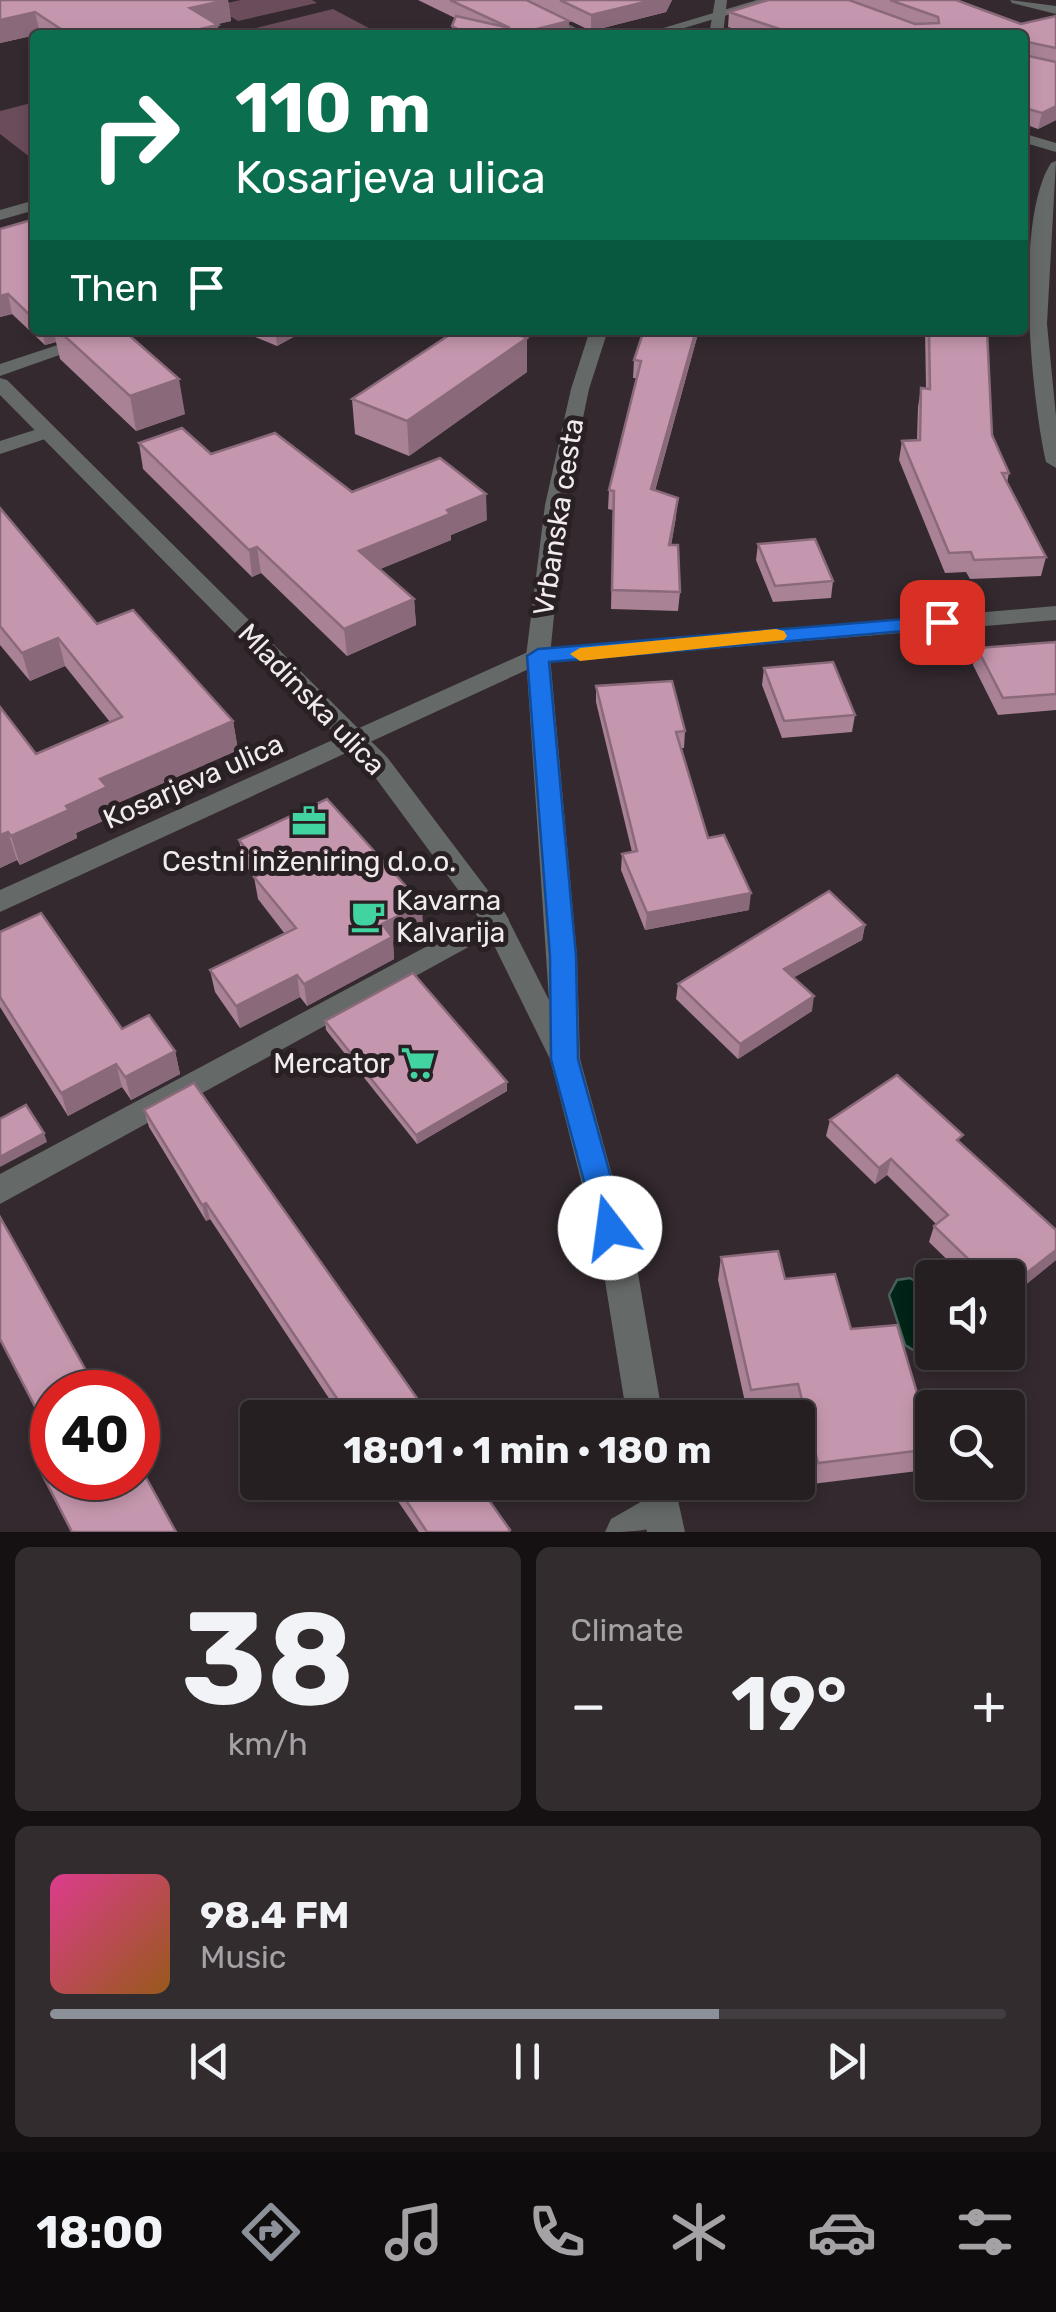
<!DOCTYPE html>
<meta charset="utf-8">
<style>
:root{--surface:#261f22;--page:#322c2f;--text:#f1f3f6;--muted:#a4a2a5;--line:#423d40;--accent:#8c9099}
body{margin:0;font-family:Rubik,sans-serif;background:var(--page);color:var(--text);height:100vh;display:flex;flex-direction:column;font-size:38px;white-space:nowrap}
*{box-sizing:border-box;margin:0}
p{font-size:32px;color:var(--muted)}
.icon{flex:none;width:55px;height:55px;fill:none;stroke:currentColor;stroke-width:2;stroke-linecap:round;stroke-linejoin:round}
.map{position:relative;height:1532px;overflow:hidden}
.side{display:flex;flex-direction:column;gap:15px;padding:15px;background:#151113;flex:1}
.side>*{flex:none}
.top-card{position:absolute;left:30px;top:30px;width:998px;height:305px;border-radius:10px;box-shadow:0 5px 15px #0003,0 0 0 2px var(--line);background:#0b6e4f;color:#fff;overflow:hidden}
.buttons{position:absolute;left:915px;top:1260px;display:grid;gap:20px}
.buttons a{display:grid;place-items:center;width:110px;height:110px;border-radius:10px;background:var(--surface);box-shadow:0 5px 15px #0003,0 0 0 2px var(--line);font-size:50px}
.speed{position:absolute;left:30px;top:1370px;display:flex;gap:20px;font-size:50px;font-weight:700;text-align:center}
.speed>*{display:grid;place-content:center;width:130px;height:130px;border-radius:50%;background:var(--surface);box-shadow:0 5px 15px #0003,0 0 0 2px var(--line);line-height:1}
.speed .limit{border:15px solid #d22;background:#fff;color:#111}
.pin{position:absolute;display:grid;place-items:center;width:85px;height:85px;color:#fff;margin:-42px;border-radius:20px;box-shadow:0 5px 15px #0006}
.me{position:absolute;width:110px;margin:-55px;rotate:345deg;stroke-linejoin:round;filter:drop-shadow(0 0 8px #0008)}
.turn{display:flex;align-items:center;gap:35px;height:210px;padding:0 40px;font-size:45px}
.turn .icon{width:130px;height:130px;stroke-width:2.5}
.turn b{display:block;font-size:70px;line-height:85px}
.then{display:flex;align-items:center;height:95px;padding:0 40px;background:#0003;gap:20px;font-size:38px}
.big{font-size:75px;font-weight:700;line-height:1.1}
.side .tile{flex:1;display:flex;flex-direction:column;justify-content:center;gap:15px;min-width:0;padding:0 35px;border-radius:15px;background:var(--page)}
.side .dial{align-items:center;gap:0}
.dial b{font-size:130px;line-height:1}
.song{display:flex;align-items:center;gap:30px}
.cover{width:120px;height:120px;border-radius:15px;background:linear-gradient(135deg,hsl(330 70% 55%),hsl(30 70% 35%))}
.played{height:10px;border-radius:5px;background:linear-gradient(90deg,var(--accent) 70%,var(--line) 70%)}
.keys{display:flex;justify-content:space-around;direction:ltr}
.heat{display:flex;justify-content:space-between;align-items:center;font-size:55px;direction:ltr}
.side .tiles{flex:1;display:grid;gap:15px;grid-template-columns:1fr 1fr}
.tile:last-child{grid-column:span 2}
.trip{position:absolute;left:240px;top:1400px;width:575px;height:100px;border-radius:10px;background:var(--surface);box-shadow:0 5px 15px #0003,0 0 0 2px var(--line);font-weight:700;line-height:100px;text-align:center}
.menu{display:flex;height:160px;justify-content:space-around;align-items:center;background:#0f0c0e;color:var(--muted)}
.menu .icon{width:70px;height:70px}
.menu .on{color:var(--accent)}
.menu b{font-size:45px;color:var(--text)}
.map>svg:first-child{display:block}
</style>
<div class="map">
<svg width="1056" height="1532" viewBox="0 0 1056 1532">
<rect width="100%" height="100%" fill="#33292e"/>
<!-- green -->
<g fill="#6a4c5b">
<path d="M241,0H312L317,3L238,21L213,6Z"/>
<path d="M333,9L382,35H228Z"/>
<path d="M35,102V161L0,134V111Z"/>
</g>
<!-- water -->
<path fill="#002417" stroke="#486058" stroke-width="2.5" d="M910,1278C949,1298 922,1337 935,1355L923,1356L905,1345L889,1295L897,1280Z"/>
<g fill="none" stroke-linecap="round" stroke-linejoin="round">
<!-- minor -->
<g fill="#656967" fill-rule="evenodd">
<path d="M504,0H520L590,35H573Z"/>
<path d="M757,0H777L661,35H640Z"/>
<path d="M1022,133L1056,143V152L1022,142Z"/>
<path d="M1056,161L1047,324L1056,416V468L1046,462C1031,395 1014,220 1051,163Z"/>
<path d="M35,200V210L0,220V210Z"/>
<path d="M103,330H130L0,376V364Z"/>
<path d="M47,426L54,428V436L0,454V441Z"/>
<path d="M1056,606V620L542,663L0,912V890L530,651Z"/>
<path d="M495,910L505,913L509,920L505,927L0,1204V1174Z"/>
<path d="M660,1491L673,1497L679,1510C666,1532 633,1532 605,1532L611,1519Z"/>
</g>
<!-- tertiary -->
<g fill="#656967" fill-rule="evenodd">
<path d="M715,0H727L723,35H709Z"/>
<path d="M1010,0L1056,6V14L1012,3Z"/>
<path d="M590,330H608L589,389L565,505L550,656L577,956L580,1059L636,1262L663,1418H627L602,1262L550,1059L484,925L369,769L0,395V378L7,380L387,757L505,913L549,1000L526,656L545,505L571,389Z"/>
<path d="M638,1482H674L685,1532H647Z"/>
</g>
</g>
<!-- wall -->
<g fill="#a98296">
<path d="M0,0H228L231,21L217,24L219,35H42L40,34L0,43Z"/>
<path d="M418,0H527L569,35H453L452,26L455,18Z"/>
<path d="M528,0H672L666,12L591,31Z"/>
<path d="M768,0H956L1021,24L1056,16V120L1038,129L1024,124L1023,127L1022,35H752L728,27L729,12Z"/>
<path d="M35,219V330H123L185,414L136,431L60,359L56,342L45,345L12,314L0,317Z"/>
<path d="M238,330H306L277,346Z"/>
<path d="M642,330H699L655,491L676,517L671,545L680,592L678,611L611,609L613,510L608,509L609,490L637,378H633L634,360L643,333Z"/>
<path d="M925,330H987L992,435L1009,473L1007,483L1046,557L1041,576L970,579L966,572L945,573L899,460L902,441L917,440L918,407L921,388L926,389Z"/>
<path d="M527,338V372L409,456L355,434L352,399Z"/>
<path d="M139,443L211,454L352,492L487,520L451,535V540L380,569L414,599L416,625L347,656L261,573L252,577L143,469Z"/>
<path d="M0,508L97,624L233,721L238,750L111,806L114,816L76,833L77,838L20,865L17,860L0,868V707L36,754L110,722L65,666L30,681L0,645Z"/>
<path d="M758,544L833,581L831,598L773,602L756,560Z"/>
<path d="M1056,642V710L998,715L973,665L977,648Z"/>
<path d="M764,668L855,715L852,732L782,738L762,685Z"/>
<path d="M596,686L685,731L684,748H681L708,838L749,910L645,930L621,870L622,854L632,852L596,702Z"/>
<path d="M239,840L423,927L393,942L394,959L307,1006L300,997L240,1028L215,992L210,970L285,934L258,899L254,877L243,862Z"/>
<path d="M865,925L862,940L794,977L812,1011L738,1059L676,999L678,984Z"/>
<path d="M0,932L122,1029L175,1051L180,1074L131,1100L122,1087L68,1116L0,1007Z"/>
<path d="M325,1021L507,1091L417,1144L326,1030Z"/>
<path d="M144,1110L431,1418H342L210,1219L206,1221L149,1127Z"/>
<path d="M830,1120L961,1143L1056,1230V1260L1008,1299V1278H966L929,1242L934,1226L936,1224L887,1175L875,1184L826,1136Z"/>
<path d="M721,1257L785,1279L851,1329L932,1444V1453L926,1470L812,1484L798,1424V1418H796L793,1406L747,1411L718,1280Z"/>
<path d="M378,1482H476L510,1532H419L393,1494L388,1498Z"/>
</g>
<!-- shaded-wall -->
<g fill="#8a6a7a">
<path d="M228,0L231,21L193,30L190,8Z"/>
<path d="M653,0H672L666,12L591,31V15Z"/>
<path d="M35,12L40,34L0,43V20Z"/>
<path d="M569,21V35H525V32Z"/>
<path d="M218,25L219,35H174Z"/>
<path d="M1056,106V120L1038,129L1042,113Z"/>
<path d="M8,294L12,314L0,317V296Z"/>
<path d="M42,330H54L56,342L45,345Z"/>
<path d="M275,330H306L277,346Z"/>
<path d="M696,330H699L650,508L651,489Z"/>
<path d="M527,338V372L409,456L407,421Z"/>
<path d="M179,379L185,414L136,431L130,396Z"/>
<path d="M486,494L487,520L451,535V540L361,577L359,551L447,510Z"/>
<path d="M678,498L676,517L668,564L669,545Z"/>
<path d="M257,547L261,573L252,577L249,550Z"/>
<path d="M414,599L416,625L347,656L344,629Z"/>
<path d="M58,638L65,666L30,681L22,653Z"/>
<path d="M233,721L238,750L111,806L114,816L76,833L77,838L20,865L11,836L66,806L100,779Z"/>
<path d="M8,832L17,860L0,868V835Z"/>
<path d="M751,893L749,910L645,930L647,913Z"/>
<path d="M422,904L423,927L393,942L394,959L307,1006L304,984L382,924Z"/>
<path d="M865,925L862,940L782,984L784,969Z"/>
<path d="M297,975L300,997L240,1028L236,1006Z"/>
<path d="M814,996L812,1011L738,1059L740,1044Z"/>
<path d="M175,1051L180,1074L131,1100L125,1077Z"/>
<path d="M116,1064L122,1087L68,1116L61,1093Z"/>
<path d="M507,1082V1091L417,1144L416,1135Z"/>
<path d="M44,1133L47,1142L0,1167V1157Z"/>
<path d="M891,1159L887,1175L875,1184L879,1168Z"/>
<path d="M206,1203L210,1219L206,1221L202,1205Z"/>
<path d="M1056,1250V1260L1008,1299L1010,1286Z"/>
<path d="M387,1482H392L393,1494L388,1498Z"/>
</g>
<!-- building -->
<g fill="#c597ae" stroke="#8a6a7a" stroke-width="2.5">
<path d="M0,0H227L190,8L218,25L174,35H70L35,12L0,20Z"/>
<path d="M450,0H526L569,21L525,32L539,35H469L452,26L456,16L510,28Z"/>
<path d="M560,0H653L591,15Z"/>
<path d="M768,0H849L915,24L939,23L938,17L890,0H956L1021,24L1056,16V48L1023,41L1024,55L1056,62V106L1042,113L1028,109L1022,116V35H797L729,12Z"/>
<path d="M35,219V320L8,294L0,296V229Z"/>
<path d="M58,330H123L179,379L130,396Z"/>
<path d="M457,330H505L527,338L407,421L352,399Z"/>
<path d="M644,330H696L651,489L678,498L669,545H678L680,592L612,590L614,491L609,490L641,361L634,360Z"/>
<path d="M929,330H987L992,435L1009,473H1002L1046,557L974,560L971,552L949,553L902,441L920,440L921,388L930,389Z"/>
<path d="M182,428L211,454L275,433L352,492L440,458L486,494L447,510L450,514L359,551L414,599L344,629L257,547L249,550L139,443Z"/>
<path d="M0,508L97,624L133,610L233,721L100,779L107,787L66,806L69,810L11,836L8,832L0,835V707L36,754L122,717L58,638L22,653L0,626Z"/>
<path d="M815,539L833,581L775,586L758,544Z"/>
<path d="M1056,642V694L1003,698L977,648Z"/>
<path d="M833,662L855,715L784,721L764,668Z"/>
<path d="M672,681L685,731L676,732L708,838L724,835L751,893L647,913L622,854L637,851L596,686Z"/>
<path d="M327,799L422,904L382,924L392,937L304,984L297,975L236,1006L210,970L296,928L254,877L265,872L239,840Z"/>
<path d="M829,891L865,925L784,969L814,996L740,1044L678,984Z"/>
<path d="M41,913L122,1029L149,1015L175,1051L125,1077L116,1064L61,1093L0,997V932Z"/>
<path d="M413,973L507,1082L416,1135L325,1021Z"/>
<path d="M897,1075L963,1135L957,1140L1056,1230V1250L1010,1286H1008V1278H988L934,1226L948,1215L891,1159L879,1168L830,1120Z"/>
<path d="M194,1083L431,1418H350L206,1203L202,1205L144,1110Z"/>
<path d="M26,1105L44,1133L0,1157V1119Z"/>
<path d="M0,1217L98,1392H52V1478H138V1463L176,1532H72L40,1470L49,1465L32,1431L44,1424L0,1339Z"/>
<path d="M778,1251L785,1279L835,1274L851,1329L897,1325L932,1444V1449L818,1463L798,1384L751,1390L721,1257Z"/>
<path d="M394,1482H476L510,1530L507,1532H427Z"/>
</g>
<!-- route -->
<path fill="#1a73e8" stroke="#114b97" stroke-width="2.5" d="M942,616L950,617L953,622L950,627L549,662L576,956L578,1059L625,1228L620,1237L610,1241L599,1237L551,1059L550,956L527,656L538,649Z"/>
<!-- slow -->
<path fill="#f59e0b" d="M776,629L784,631L787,636L784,640L580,661L570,654L580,648Z"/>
<!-- icons -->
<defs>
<g id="office-bare" transform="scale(2.7)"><path d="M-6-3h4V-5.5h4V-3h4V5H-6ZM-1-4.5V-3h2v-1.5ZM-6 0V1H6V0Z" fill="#42d4a0" stroke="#292024" stroke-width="2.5" paint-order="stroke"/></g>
<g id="cafe-bare" transform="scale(2.7)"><path d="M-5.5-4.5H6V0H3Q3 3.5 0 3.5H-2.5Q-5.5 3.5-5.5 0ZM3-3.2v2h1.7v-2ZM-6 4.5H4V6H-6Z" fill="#42d4a0" stroke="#292024" stroke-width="2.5" paint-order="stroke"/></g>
<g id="supermarket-bare" transform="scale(2.7)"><path d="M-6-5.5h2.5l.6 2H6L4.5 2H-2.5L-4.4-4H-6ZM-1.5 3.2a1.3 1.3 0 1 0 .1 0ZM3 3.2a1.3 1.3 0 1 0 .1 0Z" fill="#42d4a0" stroke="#292024" stroke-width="2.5" paint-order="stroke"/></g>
</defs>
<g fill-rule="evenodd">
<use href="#office-bare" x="309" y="821"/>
<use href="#cafe-bare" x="368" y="916"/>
<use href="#supermarket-bare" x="418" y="1063"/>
</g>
<g text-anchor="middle" stroke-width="10" stroke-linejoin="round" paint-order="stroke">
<!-- street labels -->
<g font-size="28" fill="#f1ebee" stroke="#292024">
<text transform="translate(558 517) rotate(-81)" y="10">Vrbanska cesta</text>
<text transform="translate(312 699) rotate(46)" y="10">Mladinska ulica</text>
<text transform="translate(193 781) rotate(-24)" y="10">Kosarjeva ulica</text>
</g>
<!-- poi labels -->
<g font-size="28" fill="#f1ebee" stroke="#292024">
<text x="309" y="871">Cestni inženiring d.o.o.</text>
<text x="396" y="910" text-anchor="start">Kavarna<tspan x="396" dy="32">Kalvarija</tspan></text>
<text x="390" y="1073" text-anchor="end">Mercator</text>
</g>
</g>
</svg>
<div class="buttons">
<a><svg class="icon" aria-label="sound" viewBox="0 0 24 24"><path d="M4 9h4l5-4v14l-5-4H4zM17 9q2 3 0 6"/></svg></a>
<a><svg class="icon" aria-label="search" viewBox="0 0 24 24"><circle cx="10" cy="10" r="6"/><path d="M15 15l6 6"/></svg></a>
</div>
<div class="speed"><div class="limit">40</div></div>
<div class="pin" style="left:942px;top:622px;background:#d93025"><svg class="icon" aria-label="arrive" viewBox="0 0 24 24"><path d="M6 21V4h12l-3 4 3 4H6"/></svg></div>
<svg class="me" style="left:610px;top:1228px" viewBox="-20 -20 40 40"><circle r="19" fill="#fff"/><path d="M0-13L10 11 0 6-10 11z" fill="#1a73e8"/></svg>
<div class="trip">18:01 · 1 min · 180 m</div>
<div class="top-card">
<div class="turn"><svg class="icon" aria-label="right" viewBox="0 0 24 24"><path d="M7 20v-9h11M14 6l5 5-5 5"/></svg><div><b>110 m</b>Kosarjeva ulica</div></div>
<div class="then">Then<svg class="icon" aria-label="arrive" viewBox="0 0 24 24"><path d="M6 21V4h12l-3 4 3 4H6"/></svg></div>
</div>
</div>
<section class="side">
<div class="tiles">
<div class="tile dial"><b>38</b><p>km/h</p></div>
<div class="tile"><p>Climate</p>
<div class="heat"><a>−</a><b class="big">19°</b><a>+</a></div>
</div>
<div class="tile">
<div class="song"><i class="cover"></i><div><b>98.4 FM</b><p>Music</p></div></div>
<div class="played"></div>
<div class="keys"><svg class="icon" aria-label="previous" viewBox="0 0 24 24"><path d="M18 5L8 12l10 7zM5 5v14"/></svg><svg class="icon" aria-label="pause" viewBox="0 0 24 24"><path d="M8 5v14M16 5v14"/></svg><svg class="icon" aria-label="next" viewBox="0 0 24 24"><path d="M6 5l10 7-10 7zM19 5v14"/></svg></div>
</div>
</div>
</section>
<nav class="menu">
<b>18:00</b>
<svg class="icon on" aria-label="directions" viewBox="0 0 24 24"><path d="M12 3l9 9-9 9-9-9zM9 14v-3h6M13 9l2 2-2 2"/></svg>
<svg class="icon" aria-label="music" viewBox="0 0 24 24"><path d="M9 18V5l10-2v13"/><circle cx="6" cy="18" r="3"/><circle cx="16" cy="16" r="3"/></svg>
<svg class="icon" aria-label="phone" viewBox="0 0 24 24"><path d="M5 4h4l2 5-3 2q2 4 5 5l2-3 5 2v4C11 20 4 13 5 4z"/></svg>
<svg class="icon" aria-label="climate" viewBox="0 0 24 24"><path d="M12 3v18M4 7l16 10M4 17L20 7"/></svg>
<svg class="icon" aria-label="car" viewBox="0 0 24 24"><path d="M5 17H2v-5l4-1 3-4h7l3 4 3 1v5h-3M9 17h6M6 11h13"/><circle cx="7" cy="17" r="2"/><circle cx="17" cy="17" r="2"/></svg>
<svg class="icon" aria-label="filters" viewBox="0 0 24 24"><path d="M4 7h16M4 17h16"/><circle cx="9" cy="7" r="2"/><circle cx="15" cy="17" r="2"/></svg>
</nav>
